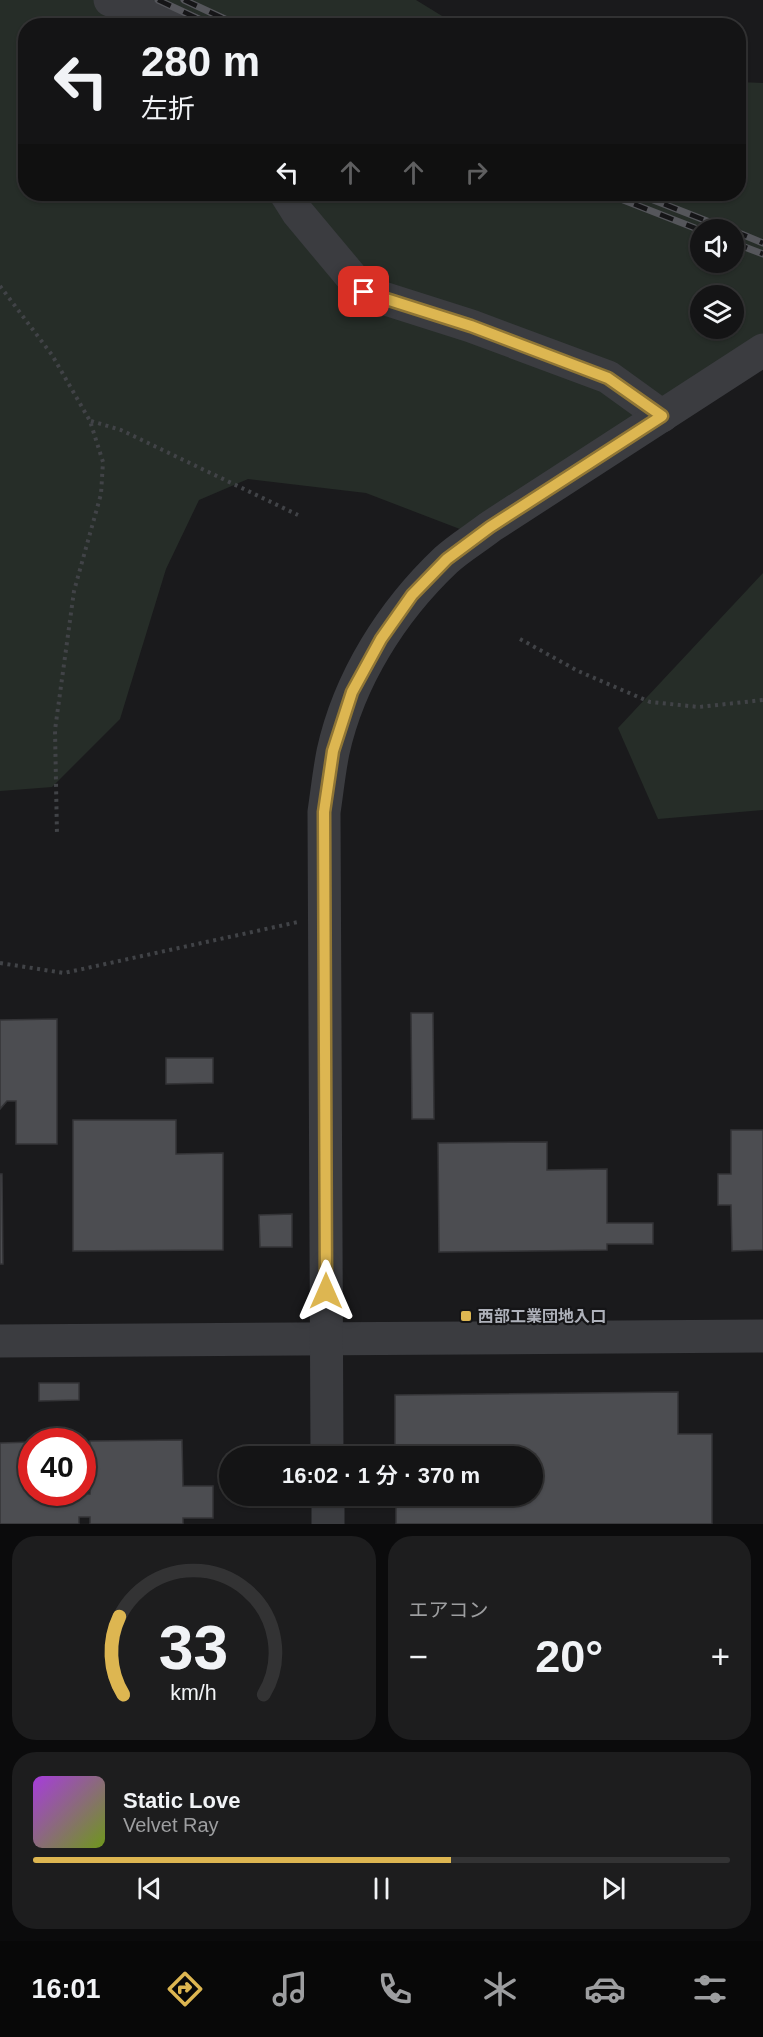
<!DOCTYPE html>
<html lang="ja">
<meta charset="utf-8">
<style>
:root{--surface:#141415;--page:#1d1d1e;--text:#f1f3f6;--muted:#9d9ea0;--line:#333334;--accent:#ddb651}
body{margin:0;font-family:Helvetica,"Noto Sans JP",sans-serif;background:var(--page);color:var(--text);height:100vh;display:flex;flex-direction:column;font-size:22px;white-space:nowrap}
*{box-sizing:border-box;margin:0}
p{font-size:20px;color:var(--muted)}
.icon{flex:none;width:33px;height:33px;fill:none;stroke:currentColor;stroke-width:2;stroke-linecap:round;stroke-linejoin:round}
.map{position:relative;height:1524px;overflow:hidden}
.panel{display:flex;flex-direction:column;gap:12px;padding:12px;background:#0b0b0c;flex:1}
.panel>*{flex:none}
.banner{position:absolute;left:18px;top:18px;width:728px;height:183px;border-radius:24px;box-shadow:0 2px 4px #0004,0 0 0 2px var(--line);background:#141415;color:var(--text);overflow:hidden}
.controls{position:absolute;left:690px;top:219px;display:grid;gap:12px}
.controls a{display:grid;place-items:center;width:54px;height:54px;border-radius:50%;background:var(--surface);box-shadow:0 2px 4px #0004,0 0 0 2px var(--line);font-size:30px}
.speed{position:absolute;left:18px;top:1428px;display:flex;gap:12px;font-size:30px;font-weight:700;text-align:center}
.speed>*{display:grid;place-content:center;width:78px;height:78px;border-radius:50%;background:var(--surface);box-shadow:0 2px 4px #0004,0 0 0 2px var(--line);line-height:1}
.speed .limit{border:9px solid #d22;background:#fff;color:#111}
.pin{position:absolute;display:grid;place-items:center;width:51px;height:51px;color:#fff;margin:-26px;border-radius:12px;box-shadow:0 3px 9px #0006}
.me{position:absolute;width:66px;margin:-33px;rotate:0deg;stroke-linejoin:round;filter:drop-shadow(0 0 4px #0008)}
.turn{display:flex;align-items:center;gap:21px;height:126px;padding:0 24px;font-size:27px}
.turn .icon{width:78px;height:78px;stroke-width:2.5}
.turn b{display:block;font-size:42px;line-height:51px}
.lanes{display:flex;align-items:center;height:57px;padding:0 24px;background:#0003;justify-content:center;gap:30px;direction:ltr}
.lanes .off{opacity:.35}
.big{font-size:45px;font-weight:600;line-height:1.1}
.panel .tile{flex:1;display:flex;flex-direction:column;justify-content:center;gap:9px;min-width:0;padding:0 21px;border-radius:24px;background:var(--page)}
.panel .dial{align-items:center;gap:0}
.dial svg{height:156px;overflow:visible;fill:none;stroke:var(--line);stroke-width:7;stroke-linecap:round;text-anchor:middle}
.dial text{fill:var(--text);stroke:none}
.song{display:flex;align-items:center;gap:18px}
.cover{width:72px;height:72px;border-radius:9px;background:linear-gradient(135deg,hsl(280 70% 55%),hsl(80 70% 35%))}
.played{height:6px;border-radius:3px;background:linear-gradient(90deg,var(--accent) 60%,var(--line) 60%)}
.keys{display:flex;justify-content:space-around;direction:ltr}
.heat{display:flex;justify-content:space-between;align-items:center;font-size:33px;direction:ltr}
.panel .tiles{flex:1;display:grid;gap:12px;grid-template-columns:1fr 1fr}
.tile:last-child{grid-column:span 2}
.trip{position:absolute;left:219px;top:1446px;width:324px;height:60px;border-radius:30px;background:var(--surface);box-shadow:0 2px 4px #0004,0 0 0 2px var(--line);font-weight:600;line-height:60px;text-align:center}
.dock{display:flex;height:96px;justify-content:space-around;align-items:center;background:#080808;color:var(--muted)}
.dock .icon{width:42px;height:42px}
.dock .selected{color:var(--accent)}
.dock b{font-size:27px;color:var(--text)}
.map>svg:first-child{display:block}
</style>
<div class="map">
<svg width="763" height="1524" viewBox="0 0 763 1524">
<rect width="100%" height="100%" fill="#1a1a1c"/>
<!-- green -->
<g fill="#262d28" fill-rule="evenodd">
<path d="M0,0H416L447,19L464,25L26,26V194H738V82L763,83V349L465,531L366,493L248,479L199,500L166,569L120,719L52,787L0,791ZM700,230H734V262H700ZM700,296H734V328H700Z"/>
<path d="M763,573V810L658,819L618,728Z"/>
</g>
<!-- building -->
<g fill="#4c4d51" stroke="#343437" stroke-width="1.5">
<path d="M411,1013H433L434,1119H412Z"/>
<path d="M57,1019V1144H16V1101H7L0,1109V1020Z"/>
<path d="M166,1058H213V1083L166,1084Z"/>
<path d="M73,1120H176V1154L223,1153V1250L73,1251Z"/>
<path d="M731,1130H763V1250L732,1251L731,1205H718V1174H731Z"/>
<path d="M547,1142V1170L607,1169V1223H653V1244H607V1250L439,1252L438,1143Z"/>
<path d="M0,1174H2L3,1264H0Z"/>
<path d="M292,1214V1247H260L259,1215Z"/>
<path d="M39,1383H79V1400L39,1401Z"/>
<path d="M678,1392V1434H712V1524H396V1496H532V1456H395V1395Z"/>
<path d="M182,1440L183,1486H213V1518H183V1524H90V1517H79V1524H0V1443L32,1442V1492L90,1494V1441Z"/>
</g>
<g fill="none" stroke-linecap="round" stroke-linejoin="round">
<!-- path -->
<g stroke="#414347" stroke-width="4" stroke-dasharray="3 4.5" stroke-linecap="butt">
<path d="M0,286L52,355L90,421L103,462L101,494L74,591L55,730L57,835"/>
<path d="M91,421L121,430L298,515"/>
<path d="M520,639L578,671L650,702L699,707L763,700"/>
<path d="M0,963L64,973L298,922"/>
</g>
<!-- minor -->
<g stroke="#3b3c40" stroke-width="33">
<path d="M110,0L173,26"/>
<path d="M286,194L298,213L364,292L471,326L608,377L662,416"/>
<path d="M0,1341L763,1336"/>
<path d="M327,1456L324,812C327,792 329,772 333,752C349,679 392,611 446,560C459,548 476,538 490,527L763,350"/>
<path d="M328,1496V1524"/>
</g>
<!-- rail casing -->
<g stroke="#55565b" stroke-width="7">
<g id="rail">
<path d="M158,0L214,26"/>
<path d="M184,0L240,26"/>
<path d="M608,194L700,230"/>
<path d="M638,194L730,230"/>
<path d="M734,231L763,243"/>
<path d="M734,243L763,254"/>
</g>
</g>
<!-- rail -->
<use href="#rail" stroke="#151517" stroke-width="4.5" stroke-dasharray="14" stroke-linecap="butt"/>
</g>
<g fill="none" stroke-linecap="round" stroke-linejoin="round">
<!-- route casing -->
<g stroke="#907635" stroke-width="15">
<path id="route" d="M326,1291L324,812L333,751L352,692L381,639L412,595L447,559L490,527L662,416L608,378L471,326L364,292"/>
</g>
<!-- route -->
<use href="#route" stroke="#ddb651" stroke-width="10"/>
</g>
<!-- markers -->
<rect fill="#ddb651" stroke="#151517" stroke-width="2" x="460" y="1310" width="12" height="12" rx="3"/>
<g text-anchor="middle" stroke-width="4.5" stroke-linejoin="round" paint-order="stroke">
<!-- poi labels -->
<g font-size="16" font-weight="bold" fill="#aeb1ba" stroke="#151517" text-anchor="start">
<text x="478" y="1322">西部工業団地入口</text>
</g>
</g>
</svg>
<div class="controls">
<a><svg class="icon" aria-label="sound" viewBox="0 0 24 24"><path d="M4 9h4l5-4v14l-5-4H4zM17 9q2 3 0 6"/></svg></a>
<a><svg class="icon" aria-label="layers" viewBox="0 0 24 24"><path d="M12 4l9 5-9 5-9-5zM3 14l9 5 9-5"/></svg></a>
</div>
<div class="speed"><div class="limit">40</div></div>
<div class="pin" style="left:364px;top:292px;background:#d93025"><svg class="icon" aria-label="arrive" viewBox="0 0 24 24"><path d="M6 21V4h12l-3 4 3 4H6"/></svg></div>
<svg class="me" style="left:326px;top:1291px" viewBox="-20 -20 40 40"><path d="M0-17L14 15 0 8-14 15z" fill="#ddb651" stroke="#fff" stroke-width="4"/></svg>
<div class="trip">16:02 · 1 分 · 370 m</div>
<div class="banner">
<div class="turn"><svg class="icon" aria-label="left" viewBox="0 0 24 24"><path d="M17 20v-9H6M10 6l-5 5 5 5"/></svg><div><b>280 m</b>左折</div></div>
<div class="lanes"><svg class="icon" aria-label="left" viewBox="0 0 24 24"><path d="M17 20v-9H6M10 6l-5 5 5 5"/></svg><svg class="icon off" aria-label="ahead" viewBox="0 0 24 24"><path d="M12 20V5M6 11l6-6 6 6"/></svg><svg class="icon off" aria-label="ahead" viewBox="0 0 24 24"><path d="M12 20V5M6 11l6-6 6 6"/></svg><svg class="icon off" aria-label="right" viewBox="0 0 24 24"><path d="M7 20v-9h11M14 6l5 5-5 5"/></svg></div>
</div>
</div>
<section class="panel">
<div class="tiles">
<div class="tile dial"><svg viewBox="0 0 100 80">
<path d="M14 69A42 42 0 1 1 86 69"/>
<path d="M14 69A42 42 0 0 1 12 29" stroke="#ddb651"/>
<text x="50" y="56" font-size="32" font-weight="700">33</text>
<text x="50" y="72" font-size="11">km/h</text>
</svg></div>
<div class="tile"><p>エアコン</p>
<div class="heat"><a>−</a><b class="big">20°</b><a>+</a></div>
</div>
<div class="tile">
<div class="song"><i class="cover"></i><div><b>Static Love</b><p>Velvet Ray</p></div></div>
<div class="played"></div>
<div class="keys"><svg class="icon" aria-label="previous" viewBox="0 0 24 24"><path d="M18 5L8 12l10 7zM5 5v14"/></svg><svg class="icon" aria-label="pause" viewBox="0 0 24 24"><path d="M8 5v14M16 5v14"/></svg><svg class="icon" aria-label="next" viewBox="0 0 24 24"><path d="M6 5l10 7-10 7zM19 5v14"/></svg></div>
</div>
</div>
</section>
<nav class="dock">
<b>16:01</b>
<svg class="icon selected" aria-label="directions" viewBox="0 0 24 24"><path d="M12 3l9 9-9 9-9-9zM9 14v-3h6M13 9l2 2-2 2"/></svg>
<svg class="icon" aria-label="music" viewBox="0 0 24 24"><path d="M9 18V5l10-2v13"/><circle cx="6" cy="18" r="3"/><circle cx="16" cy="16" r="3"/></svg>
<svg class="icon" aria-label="phone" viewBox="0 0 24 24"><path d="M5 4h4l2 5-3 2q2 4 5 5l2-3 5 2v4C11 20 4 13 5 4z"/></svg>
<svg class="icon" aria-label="climate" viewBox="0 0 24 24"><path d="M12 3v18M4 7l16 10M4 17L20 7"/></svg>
<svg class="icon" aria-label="car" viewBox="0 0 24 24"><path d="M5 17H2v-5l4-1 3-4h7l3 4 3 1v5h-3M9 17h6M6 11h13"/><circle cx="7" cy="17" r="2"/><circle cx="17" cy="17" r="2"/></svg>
<svg class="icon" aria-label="filters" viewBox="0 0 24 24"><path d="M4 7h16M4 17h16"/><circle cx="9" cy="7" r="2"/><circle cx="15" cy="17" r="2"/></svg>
</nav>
